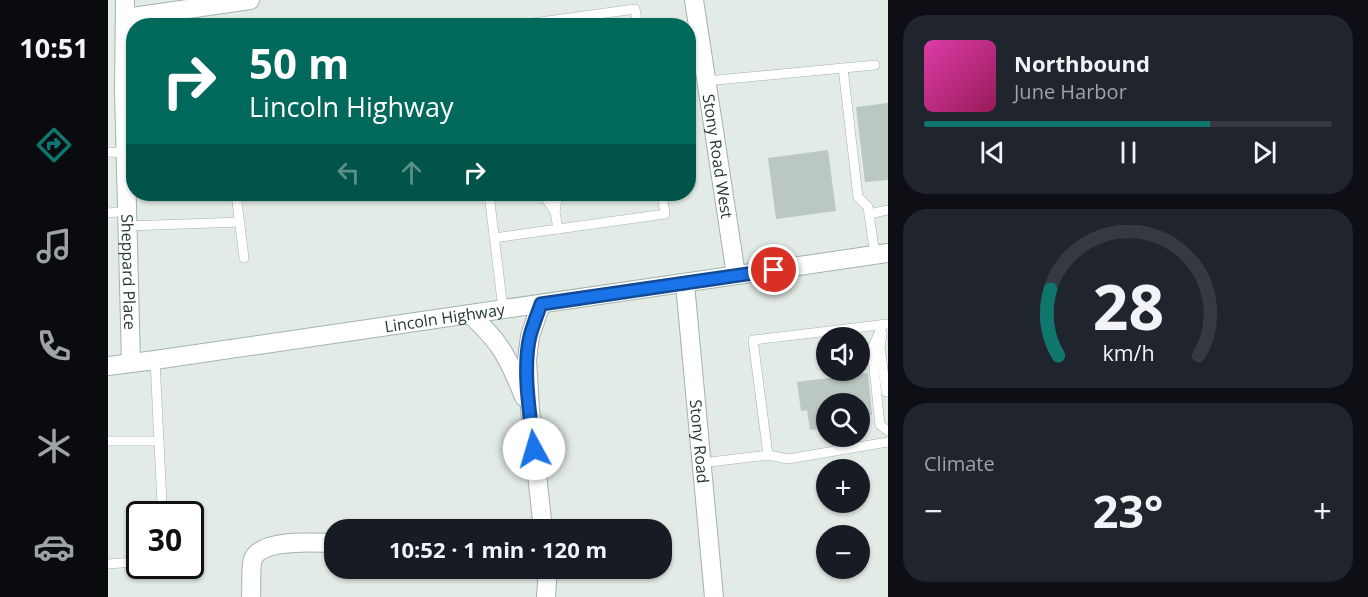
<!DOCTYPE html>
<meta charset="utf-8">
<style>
:root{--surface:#171b24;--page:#20242c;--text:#f1f3f6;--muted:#9ea1a6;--line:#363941;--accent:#0f766e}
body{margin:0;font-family:"Open Sans",sans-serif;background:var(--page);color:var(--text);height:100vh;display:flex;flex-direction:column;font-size:22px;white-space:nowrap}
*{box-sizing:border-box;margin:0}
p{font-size:20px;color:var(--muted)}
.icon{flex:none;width:33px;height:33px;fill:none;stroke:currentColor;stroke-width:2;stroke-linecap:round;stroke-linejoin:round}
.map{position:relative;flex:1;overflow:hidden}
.details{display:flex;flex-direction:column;gap:15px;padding:15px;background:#0d0f14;width:480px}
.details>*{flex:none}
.banner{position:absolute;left:18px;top:18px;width:570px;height:183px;border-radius:24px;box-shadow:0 2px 4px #0004;background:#00695c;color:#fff;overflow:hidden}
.buttons{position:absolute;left:708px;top:327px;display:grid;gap:12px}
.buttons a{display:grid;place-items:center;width:54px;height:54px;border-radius:50%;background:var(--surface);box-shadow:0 2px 4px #0004;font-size:30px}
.speed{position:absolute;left:18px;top:501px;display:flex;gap:12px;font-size:30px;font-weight:700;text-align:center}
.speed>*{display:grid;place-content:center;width:78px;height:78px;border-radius:50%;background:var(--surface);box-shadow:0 2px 4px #0004;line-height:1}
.speed .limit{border:3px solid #111;border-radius:9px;background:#fff;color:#111}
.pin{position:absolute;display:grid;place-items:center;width:51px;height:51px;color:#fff;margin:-26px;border:3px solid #fff;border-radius:50%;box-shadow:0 2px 6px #0007}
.me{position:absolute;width:66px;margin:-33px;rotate:354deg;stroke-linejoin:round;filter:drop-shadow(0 0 4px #0008)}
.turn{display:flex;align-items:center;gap:21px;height:126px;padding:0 24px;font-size:27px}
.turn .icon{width:78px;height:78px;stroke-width:2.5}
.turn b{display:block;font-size:42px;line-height:51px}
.lanes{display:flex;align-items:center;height:57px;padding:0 24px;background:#0003;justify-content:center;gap:30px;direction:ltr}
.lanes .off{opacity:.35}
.big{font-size:45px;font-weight:700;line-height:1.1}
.details .tile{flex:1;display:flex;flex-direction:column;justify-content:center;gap:9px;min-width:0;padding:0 21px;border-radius:24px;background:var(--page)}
.details .dial{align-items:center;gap:0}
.dial svg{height:156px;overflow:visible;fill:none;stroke:var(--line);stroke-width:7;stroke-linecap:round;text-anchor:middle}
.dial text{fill:var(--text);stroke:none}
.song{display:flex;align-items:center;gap:18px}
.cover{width:72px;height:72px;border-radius:9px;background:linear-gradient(135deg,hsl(320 70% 55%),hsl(330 70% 35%))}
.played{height:6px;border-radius:3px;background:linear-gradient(90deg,var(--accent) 70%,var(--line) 70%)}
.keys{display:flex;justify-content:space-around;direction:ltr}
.heat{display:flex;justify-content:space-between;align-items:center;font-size:33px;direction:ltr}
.trip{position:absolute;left:216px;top:519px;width:348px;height:60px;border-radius:24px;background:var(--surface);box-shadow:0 2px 4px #0004;font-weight:700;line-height:60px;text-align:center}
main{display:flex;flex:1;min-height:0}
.menu{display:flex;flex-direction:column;width:108px;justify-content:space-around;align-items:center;background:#090b0e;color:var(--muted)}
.menu .icon{width:42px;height:42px}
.menu .current{color:var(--accent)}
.menu b{font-size:27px;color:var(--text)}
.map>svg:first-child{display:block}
</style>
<main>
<nav class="menu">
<b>10:51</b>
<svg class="icon current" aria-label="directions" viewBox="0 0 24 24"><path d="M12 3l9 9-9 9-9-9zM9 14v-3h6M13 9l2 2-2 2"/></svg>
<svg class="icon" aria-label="music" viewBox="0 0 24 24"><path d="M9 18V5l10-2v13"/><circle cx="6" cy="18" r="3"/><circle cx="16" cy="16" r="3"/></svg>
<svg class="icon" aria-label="phone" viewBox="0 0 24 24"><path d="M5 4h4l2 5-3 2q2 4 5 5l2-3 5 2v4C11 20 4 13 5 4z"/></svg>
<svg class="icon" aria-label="climate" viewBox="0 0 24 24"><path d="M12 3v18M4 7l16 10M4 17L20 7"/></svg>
<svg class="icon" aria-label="car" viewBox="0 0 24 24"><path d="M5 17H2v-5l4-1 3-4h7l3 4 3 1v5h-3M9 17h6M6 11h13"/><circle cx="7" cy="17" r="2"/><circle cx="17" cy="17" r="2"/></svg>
</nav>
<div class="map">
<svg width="780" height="597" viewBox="0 0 780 597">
<rect width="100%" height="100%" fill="#e2ebe6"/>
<!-- building -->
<g fill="#bbc8c1">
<path d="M780,103V180L757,182L748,107Z"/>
<path d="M720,150L728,211L668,219L660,158Z"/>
<path d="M760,373L764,415L752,416V404H718V428L702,430L699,410L693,411L689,382Z"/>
</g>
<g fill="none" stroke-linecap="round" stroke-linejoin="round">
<!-- lane casing -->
<g stroke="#a5b2ac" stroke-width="10">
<g id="lane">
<path d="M403,26L527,9L530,26"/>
<path d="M735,68L750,197L760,207L767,255"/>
<path d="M598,81L767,65"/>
<path d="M0,152L18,153"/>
<path d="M128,194L136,258"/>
<path d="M381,194L395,309"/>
<path d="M435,194L447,212L450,229"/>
<path d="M447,212L450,194"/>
<path d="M0,213L19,211"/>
<path d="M761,214L780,210"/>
<path d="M20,226L132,222"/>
<path d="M386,238L557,214L554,194"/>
<path d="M775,324L764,349L772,425L780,431"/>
<path d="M774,334L772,347L778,392"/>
<path d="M47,360L54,504L53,514"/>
<path d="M0,441H51"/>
<path d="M660,455L680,459L780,442"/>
<path d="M594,463L660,455L645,340L780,324"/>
<path d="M0,564L26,562L32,557"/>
</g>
</g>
<!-- street casing -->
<g stroke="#a5b2ac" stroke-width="20">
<g id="street">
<path id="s1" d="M17,0L16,91L23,362"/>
<path id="s2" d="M586,0L628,275"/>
<path d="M17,18L142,0"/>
<path id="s3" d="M577,284L606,597"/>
<path d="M433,304L422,336L419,360L422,409L435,530"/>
<path d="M362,314C372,324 383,334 391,346C402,361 409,380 416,397"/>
<path d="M143,597C144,587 142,567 145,559C154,538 207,543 226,543"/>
<path d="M438,597L440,568"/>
</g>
</g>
<!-- secondary casing -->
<g stroke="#a2b5ac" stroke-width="20">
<g id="secondary">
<path id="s4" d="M0,366L47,360L780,253"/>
</g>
</g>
<!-- lane -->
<use href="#lane" stroke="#fff" stroke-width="9"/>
<!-- street -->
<use href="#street" stroke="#fff" stroke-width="18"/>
<!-- secondary -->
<use href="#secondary" stroke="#fff" stroke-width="18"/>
</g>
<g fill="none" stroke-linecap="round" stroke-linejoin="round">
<!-- route casing -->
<g stroke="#114b97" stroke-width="15">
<path id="route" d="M426,449C422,415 414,369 422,336C425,325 429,315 433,304L666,270"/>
</g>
<!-- route -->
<use href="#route" stroke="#1a73e8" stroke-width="10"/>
</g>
<g text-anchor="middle" stroke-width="4.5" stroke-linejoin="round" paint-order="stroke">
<!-- street labels -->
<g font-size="16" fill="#243a31" stroke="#f2f8f4">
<text dy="6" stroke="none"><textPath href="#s2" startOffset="158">Stony Road West</textPath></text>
<text dy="6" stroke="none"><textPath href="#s1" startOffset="272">Sheppard Place</textPath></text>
<text dy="6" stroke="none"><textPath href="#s4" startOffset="340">Lincoln Highway</textPath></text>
<text dy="6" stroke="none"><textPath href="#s3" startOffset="158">Stony Road</textPath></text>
</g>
</g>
</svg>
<div class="buttons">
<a><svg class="icon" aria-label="sound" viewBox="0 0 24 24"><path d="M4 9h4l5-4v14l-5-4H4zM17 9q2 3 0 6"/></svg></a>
<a><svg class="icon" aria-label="search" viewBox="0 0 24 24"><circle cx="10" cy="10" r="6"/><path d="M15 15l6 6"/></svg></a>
<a>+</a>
<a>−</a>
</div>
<div class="speed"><div class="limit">30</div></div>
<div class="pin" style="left:666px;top:270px;background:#d93025"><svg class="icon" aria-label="arrive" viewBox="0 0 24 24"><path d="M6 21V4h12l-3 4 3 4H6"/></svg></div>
<svg class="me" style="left:426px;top:449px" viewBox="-20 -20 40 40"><circle r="19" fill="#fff"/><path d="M0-13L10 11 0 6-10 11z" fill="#1a73e8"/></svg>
<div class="trip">10:52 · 1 min · 120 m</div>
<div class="banner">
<div class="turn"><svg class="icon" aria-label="right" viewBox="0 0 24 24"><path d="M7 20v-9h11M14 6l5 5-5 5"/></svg><div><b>50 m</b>Lincoln Highway</div></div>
<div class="lanes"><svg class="icon off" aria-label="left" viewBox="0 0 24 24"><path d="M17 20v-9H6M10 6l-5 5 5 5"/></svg><svg class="icon off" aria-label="ahead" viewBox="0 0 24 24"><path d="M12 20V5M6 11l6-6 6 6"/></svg><svg class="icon" aria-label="right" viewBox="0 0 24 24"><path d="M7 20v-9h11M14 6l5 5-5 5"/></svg></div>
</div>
</div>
<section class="details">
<div class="tile">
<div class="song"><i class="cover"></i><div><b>Northbound</b><p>June Harbor</p></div></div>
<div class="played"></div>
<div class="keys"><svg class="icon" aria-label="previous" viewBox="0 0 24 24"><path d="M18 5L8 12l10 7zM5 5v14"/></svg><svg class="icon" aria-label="pause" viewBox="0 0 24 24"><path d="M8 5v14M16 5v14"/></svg><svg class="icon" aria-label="next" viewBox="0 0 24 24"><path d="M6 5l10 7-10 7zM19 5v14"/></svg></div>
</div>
<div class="tile dial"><svg viewBox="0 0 100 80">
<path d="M14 69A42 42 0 1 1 86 69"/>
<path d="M14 69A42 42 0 0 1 10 35" stroke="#0f766e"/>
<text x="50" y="56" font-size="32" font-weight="700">28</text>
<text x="50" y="72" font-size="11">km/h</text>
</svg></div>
<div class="tile"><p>Climate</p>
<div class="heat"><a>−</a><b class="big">23°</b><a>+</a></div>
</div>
</section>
</main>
